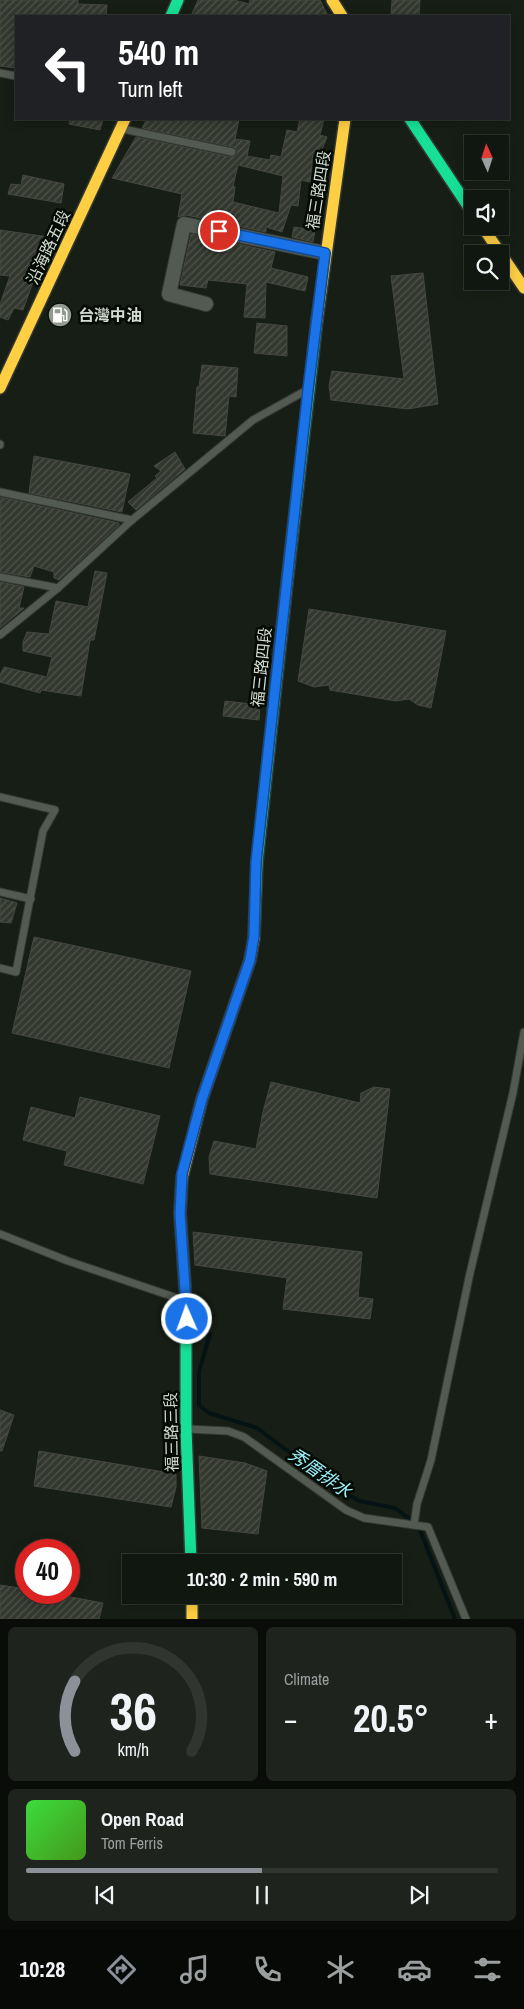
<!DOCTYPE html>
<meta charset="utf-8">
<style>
:root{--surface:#101610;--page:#1e231e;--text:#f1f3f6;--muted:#9c9f9f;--line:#303530;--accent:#8c9099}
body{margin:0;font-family:"Archivo Narrow","Noto Sans TC",sans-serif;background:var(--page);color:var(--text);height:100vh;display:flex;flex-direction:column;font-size:19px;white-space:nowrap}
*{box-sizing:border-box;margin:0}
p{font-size:16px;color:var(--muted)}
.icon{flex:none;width:28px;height:28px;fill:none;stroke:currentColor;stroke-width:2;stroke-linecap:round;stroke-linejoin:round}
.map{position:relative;height:1619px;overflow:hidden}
.side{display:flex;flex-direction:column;gap:8px;padding:8px;background:#090c09;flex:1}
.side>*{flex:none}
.guide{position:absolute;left:15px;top:15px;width:495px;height:105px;border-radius:0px;box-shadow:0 2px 12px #0003,0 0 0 1px var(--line);background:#202124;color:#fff;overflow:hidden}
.needle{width:32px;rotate:357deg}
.tools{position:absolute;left:464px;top:135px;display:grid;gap:10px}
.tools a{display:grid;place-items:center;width:45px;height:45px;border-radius:0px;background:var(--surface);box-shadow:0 2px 12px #0003,0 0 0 1px var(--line);font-size:25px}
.speed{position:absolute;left:15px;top:1539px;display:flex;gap:10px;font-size:25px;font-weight:700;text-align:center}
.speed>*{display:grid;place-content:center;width:65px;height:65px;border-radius:50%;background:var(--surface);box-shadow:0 2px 12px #0003,0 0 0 1px var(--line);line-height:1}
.speed .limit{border:8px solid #d22;background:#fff;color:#111}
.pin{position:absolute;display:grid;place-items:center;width:42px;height:42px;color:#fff;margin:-21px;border:2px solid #fff;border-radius:50%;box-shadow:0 1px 5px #0007}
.me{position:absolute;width:55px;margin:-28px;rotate:358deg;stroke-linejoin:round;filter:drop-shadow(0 0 4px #0008)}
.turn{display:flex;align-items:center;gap:18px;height:105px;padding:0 20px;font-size:22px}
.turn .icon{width:65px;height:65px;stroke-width:2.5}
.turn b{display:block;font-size:35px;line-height:42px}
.big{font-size:38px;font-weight:700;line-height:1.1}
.side .widget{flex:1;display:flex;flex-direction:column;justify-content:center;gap:8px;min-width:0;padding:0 18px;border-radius:8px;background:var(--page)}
.side .dial{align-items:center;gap:0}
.dial svg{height:130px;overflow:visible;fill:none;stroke:var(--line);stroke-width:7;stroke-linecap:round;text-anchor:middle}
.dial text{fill:var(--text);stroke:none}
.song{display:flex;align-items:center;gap:15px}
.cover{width:60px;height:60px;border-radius:8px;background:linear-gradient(135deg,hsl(120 70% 55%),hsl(100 70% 35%))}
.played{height:5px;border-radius:2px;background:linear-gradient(90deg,var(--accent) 50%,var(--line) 50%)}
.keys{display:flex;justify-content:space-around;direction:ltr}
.heat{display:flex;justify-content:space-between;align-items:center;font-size:28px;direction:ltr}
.side .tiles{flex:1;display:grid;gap:8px;grid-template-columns:1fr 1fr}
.widget:last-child{grid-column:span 2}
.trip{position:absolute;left:122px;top:1554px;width:280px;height:50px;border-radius:0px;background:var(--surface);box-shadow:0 2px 12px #0003,0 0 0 1px var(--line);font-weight:700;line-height:50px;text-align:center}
.dock{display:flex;height:80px;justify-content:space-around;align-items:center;background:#060906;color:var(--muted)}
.dock .icon{width:35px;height:35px}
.dock .current{color:var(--accent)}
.dock b{font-size:22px;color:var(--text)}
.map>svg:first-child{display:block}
</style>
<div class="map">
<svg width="524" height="1619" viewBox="0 0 524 1619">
<defs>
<pattern id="building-hatch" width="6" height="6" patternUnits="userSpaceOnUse" patternTransform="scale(1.25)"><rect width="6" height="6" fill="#33382e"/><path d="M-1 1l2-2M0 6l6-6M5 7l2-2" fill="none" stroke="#50544b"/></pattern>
</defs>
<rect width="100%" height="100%" fill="#161e15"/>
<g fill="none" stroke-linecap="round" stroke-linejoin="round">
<!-- stream -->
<path stroke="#061314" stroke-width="4" d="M210,1334L199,1372V1405L209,1413L257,1428L333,1485L359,1501L395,1508L418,1525L455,1619"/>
</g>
<!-- building -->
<g fill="url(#building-hatch)" stroke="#44483f" fill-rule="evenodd">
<path d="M0,0H78V4L107,5L106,16H16V68L0,66Z"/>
<path d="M198,0H234L249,4L250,0H320L328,16H191Z"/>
<path d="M392,0H420L419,16H391Z"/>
<path d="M70,119H103L100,130L69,124Z"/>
<path d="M147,119H239L235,139L250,141L247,156L270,160L271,155L281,157L287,130L297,132L300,119H324L320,135L327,137L320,154L313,153L310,182L301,180L298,206L291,205L282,232L266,227V232L186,215L178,217L182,194L112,178L136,137L231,157L237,154V150L233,147L142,128ZM238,165L283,176L279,213L233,202L235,187L233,186Z"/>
<path d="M23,175L64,184L61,203L8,194L11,184L21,185Z"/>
<path d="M294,227L315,230L313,242L292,237Z"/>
<path d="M0,230L56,238L37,280L34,279L23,310L14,308L8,320L0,317V304L10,276L0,275Z"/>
<path d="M191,234L275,252L271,268L308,277L305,291L266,282L265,318L244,317L247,284L208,280L206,288L180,285Z"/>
<path d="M423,273L438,404L408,409L331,400L329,386L332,371L404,379L391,276Z"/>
<path d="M257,323L287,326V356L254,353Z"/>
<path d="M202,365L238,368L236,397L229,396L225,436L193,433L197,387H199Z"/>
<path d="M175,452L185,469L136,510L128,502L157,478L155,476L161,471L154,466Z"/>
<path d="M34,456L130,474L122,512L29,493Z"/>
<path d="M0,497L119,523V525L59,580L54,578V572L34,566L30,577L0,572Z"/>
<path d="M95,571L107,573L94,640H90L81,696L41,690L40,693L0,682V675L4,667L47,677L52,657L23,651V642L27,632L49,634L56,601L88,607Z"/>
<path d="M0,582L24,587L19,608H24L0,628Z"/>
<path d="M309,609L446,631L431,708L418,705L409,699L396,701L330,690L329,685L314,687L298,681Z"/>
<path d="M225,701L260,705L259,720L223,716Z"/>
<path d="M0,898L17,903L11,923L0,922Z"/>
<path d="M34,937L191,971L169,1068L12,1033Z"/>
<path d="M271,1082L360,1103L361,1093L374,1087L390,1089L377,1198L210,1174L209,1157L214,1141L256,1149L263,1112Z"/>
<path d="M80,1097L160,1116L143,1184L64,1165L67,1151L23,1140L31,1107L75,1118Z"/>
<path d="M193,1232L362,1252L358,1297L373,1299L370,1319L283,1309L287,1278L195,1265Z"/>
<path d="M0,1410L14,1415L2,1451H0Z"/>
<path d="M39,1451L176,1474V1487L171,1507L34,1486Z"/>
<path d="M199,1456L245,1463L267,1471L258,1534L202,1528Z"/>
<path d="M0,1585L26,1589V1592H44L103,1603L99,1619H0Z"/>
</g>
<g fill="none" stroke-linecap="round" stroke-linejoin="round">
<!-- lane casing -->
<g stroke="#343a33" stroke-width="9">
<g id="lane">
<path d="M0,73L16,76"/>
<path d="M123,129L232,152"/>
<path d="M0,444V445"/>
<path d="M0,492L132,520"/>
<path d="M0,577L58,588"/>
<path d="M0,635L58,588L132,520L253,420L305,391"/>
<path d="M0,797L55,810L43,831L16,972L0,968"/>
<path d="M0,892L31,899"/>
<path d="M0,1234L68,1261L183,1300"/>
<path d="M188,1429L228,1431L244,1437L346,1510L364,1518L414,1525"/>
<path d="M466,1619L428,1527L414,1525L417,1504L431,1460L470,1273L513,1093L524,1032"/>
</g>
</g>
<!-- street casing -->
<g stroke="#343a33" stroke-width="16">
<path id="street" d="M206,304L169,294L184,224L325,253"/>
</g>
<!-- fast casing -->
<g stroke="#343a33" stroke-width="14">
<g id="fast">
<path d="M171,16L178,0"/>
<path d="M410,119L472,212"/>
<path d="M254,938L257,862L287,583L317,320"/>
<path d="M182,1178L180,1213L186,1302V1429L191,1562"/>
</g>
</g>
<!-- slow casing -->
<g stroke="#343a33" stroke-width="14">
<g id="slow">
<path d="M332,0L342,16"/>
<path d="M482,226L524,288"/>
<path d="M317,320L345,119"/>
<path d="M0,388L125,119"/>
<path d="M182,1178L202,1099L250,960L254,938"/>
<path d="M192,1595V1619"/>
</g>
</g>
<!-- lane -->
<use href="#lane" stroke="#535a52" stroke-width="7"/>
<!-- street -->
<use href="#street" stroke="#535a52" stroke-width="14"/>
<!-- fast -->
<use href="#fast" stroke="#16e098" stroke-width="11"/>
<!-- slow -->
<use href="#slow" stroke="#ffcf43" stroke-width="11"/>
</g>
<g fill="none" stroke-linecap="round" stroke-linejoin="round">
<!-- route casing -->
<g stroke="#114b97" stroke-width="12">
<path id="route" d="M187,1319L180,1214L182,1174L202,1099L250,960L254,936L256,862L308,390L325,253L219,231"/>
</g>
<!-- route -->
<use href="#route" stroke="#1a73e8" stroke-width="9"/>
</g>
<!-- icons -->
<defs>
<g id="fuel-disc" transform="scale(1.25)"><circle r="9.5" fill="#909a8f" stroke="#040a04"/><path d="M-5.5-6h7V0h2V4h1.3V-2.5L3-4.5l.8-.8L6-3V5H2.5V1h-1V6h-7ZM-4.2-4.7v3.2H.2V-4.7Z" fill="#fff"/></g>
</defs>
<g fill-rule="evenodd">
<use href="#fuel-disc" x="60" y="315"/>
</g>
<g text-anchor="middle" stroke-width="5" stroke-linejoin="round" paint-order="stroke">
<!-- street labels -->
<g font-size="16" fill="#d2dcd0" stroke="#040a04">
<text transform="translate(318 190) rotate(-81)" y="6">福三路四段</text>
<text transform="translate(48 247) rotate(-65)" y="6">沿海路五段</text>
<text transform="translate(261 667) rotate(-84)" y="6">福三路四段</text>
<text transform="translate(171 1432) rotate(-91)" y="6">福三路三段</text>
</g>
<!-- poi labels -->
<g font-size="16" font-weight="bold" fill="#d2dcd0" stroke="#040a04" text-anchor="start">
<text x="78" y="321">台灣中油</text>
</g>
<!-- water labels -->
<g font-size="18" font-style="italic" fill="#9ceffa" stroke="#040a04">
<text transform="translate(320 1473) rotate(35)" y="6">秀厝排水</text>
</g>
</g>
</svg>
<div class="tools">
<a><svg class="needle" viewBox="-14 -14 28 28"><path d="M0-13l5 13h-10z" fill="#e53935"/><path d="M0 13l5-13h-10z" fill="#9c9f9f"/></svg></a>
<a><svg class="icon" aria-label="sound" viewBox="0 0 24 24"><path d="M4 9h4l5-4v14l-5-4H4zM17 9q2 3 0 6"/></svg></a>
<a><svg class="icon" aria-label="search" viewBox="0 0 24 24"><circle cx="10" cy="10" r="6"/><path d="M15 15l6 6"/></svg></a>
</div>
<div class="speed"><div class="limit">40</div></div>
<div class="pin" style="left:219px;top:231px;background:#d93025"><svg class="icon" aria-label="arrive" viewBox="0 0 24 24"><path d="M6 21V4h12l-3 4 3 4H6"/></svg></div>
<svg class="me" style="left:187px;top:1319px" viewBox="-20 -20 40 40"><circle r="17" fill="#1a73e8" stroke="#fff" stroke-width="3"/><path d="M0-11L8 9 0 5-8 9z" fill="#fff"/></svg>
<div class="trip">10:30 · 2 min · 590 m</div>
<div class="guide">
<div class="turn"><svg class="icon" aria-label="left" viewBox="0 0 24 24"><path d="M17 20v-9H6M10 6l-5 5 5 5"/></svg><div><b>540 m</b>Turn left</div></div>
</div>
</div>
<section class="side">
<div class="tiles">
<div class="widget dial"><svg viewBox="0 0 100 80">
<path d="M14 69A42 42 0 1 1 86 69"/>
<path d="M14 69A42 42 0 0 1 14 26" stroke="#8c9099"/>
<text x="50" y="56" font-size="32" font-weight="700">36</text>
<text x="50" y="72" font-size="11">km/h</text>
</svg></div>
<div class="widget"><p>Climate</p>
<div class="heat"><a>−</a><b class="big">20.5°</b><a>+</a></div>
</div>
<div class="widget">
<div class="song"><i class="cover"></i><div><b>Open Road</b><p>Tom Ferris</p></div></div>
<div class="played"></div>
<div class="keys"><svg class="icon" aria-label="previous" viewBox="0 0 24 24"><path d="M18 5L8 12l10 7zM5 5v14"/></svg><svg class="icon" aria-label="pause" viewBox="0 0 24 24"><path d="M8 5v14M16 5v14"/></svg><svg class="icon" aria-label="next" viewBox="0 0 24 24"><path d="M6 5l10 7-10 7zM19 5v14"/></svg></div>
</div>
</div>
</section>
<nav class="dock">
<b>10:28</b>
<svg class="icon current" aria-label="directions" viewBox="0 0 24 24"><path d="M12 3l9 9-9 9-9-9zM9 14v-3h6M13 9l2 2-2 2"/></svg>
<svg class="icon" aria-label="music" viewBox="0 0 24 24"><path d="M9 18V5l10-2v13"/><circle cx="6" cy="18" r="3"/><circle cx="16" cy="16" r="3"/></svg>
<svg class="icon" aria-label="phone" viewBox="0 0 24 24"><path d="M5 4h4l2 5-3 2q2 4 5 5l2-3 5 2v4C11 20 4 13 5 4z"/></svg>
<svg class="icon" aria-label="climate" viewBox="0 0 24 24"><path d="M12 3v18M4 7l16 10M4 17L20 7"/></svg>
<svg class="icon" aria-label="car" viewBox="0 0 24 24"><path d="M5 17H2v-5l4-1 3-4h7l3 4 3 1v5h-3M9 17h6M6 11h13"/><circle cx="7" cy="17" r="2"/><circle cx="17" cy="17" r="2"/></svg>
<svg class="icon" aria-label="filters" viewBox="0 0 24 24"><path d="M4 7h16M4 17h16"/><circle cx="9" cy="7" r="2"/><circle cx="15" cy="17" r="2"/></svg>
</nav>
